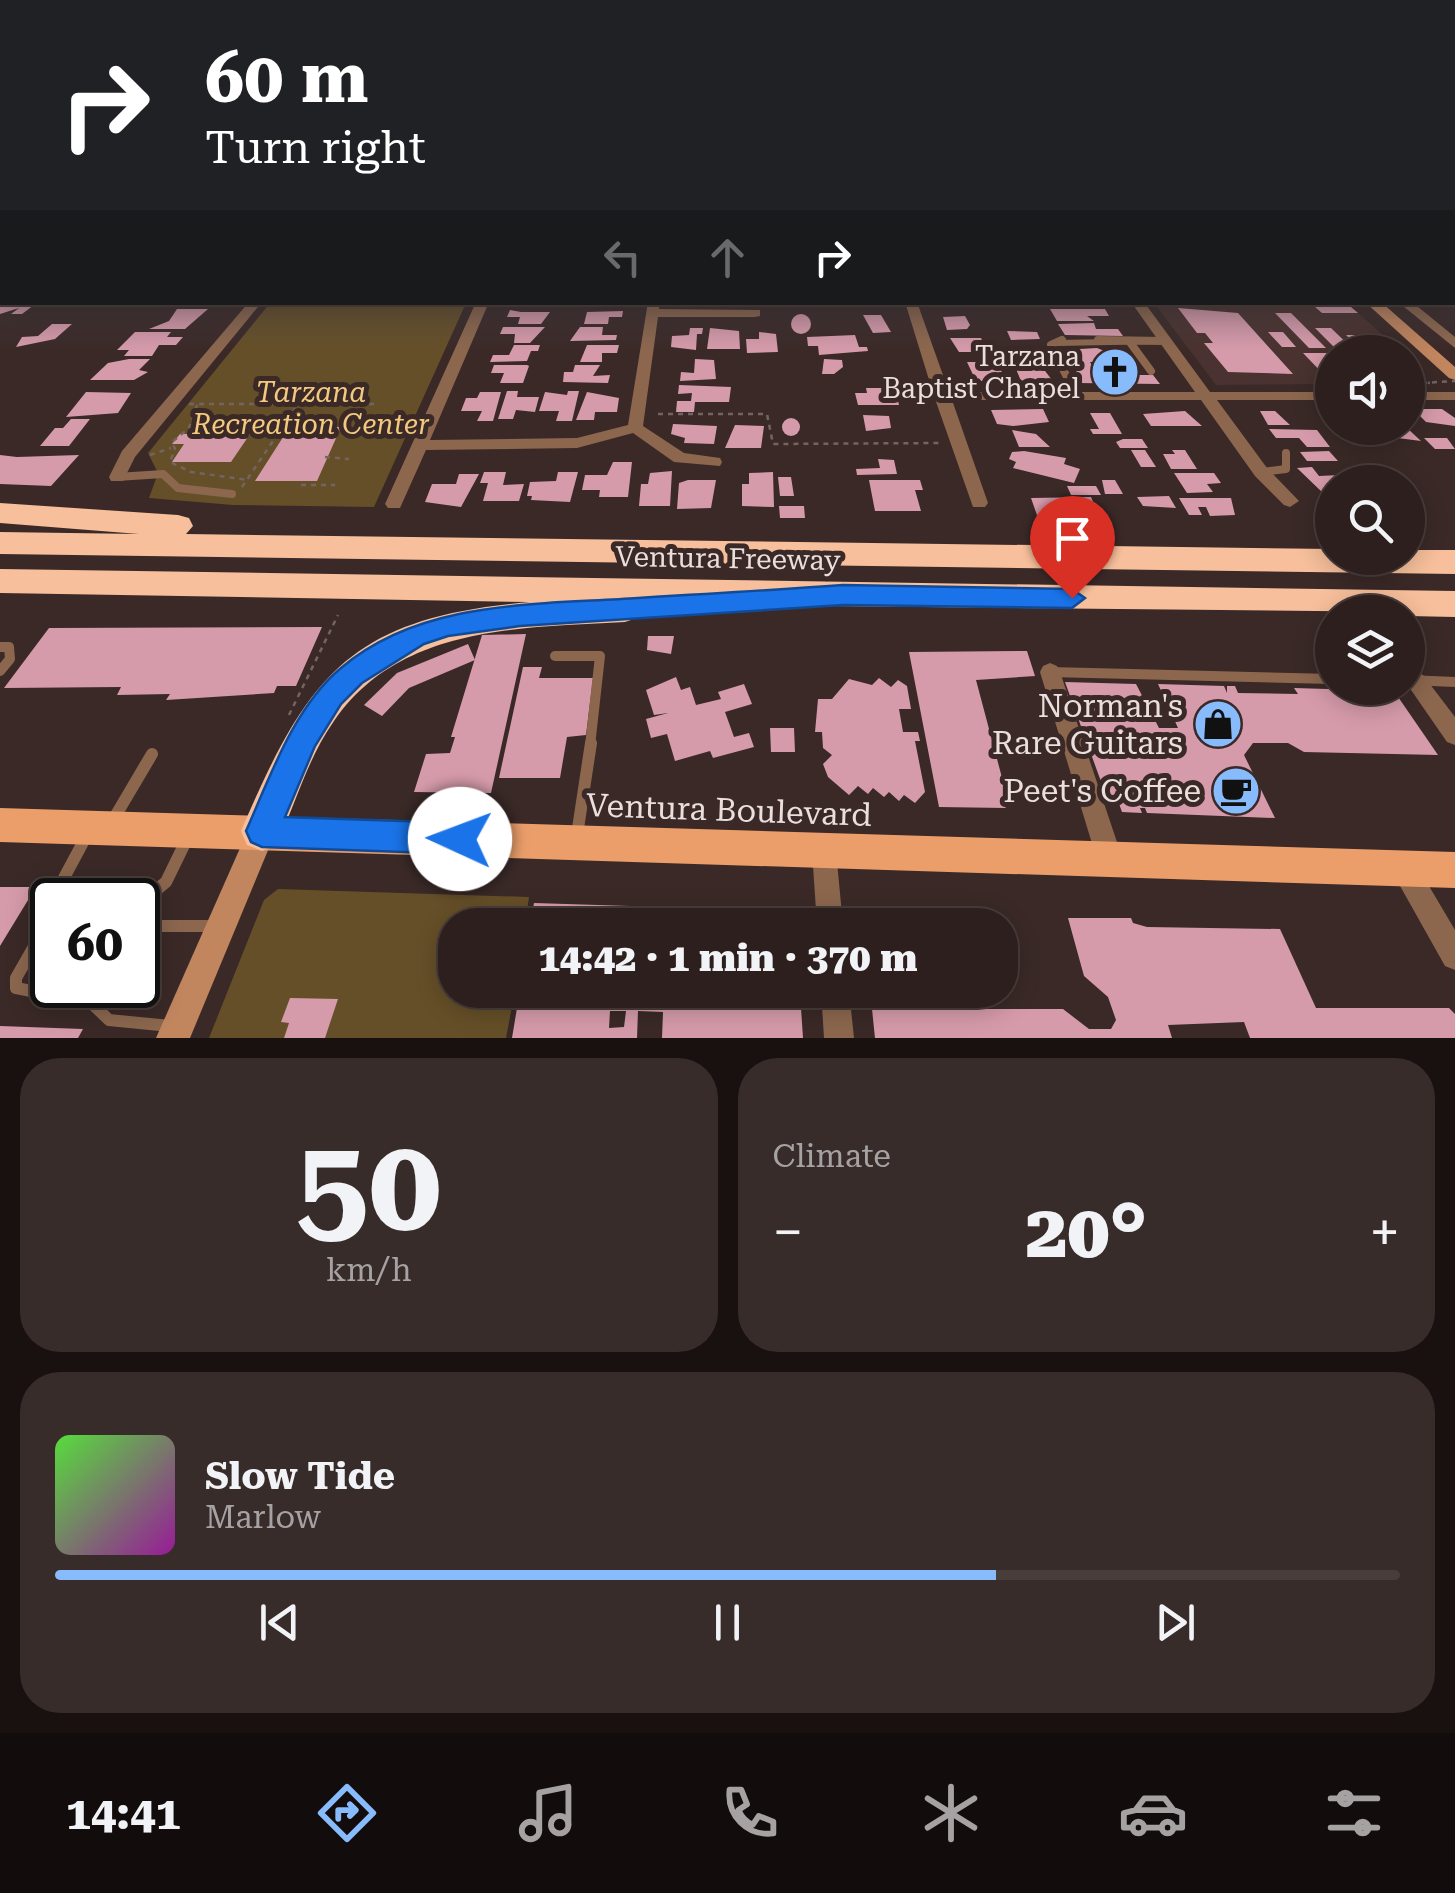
<!DOCTYPE html>
<meta charset="utf-8">
<style>
:root{--surface:#2c1f1d;--page:#382c2a;--text:#f1f3f6;--muted:#a6a2a4;--line:#483d3b;--accent:#87bbfb}
body{margin:0;font-family:"Roboto Serif",serif;background:var(--page);color:var(--text);height:100vh;display:flex;flex-direction:column;font-size:38px;white-space:nowrap}
*{box-sizing:border-box;margin:0}
p{font-size:32px;color:var(--muted)}
.icon{flex:none;width:55px;height:55px;fill:none;stroke:currentColor;stroke-width:2;stroke-linecap:round;stroke-linejoin:round}
.map{position:relative;height:1038px;overflow:hidden}
.sheet{display:flex;flex-direction:column;gap:20px;padding:20px;background:#181110;flex:1}
.sheet>*{flex:none}
.top-card{position:absolute;left:0px;top:0px;width:1455px;height:305px;box-shadow:0 5px 25px #0003,0 0 0 2px var(--line);background:#202124;color:#fff;overflow:hidden}
.fabs{position:absolute;left:1315px;top:335px;display:grid;gap:20px}
.fabs a{display:grid;place-items:center;width:110px;height:110px;border-radius:50%;background:var(--surface);box-shadow:0 5px 25px #0003,0 0 0 2px var(--line);font-size:50px}
.speed{position:absolute;left:30px;top:878px;display:flex;gap:20px;font-size:50px;font-weight:700;text-align:center}
.speed>*{display:grid;place-content:center;width:130px;height:130px;border-radius:50%;background:var(--surface);box-shadow:0 5px 25px #0003,0 0 0 2px var(--line);line-height:1}
.speed .limit{border:5px solid #111;border-radius:15px;background:#fff;color:#111}
.pin{position:absolute;display:grid;place-items:center;width:85px;height:85px;color:#fff;margin:-102px -42px;border-radius:50% 50% 50% 0;rotate:-45deg;box-shadow:0 0 10px #0007}
.pin .icon{rotate:45deg}
.me{position:absolute;width:110px;margin:-55px;rotate:272deg;stroke-linejoin:round;filter:drop-shadow(0 0 8px #0008)}
.turn{display:flex;align-items:center;gap:35px;height:210px;padding:0 40px;font-size:45px}
.turn .icon{width:130px;height:130px;stroke-width:2.5}
.turn b{display:block;font-size:70px;line-height:85px}
.lanes{display:flex;align-items:center;height:95px;padding:0 40px;background:#0003;justify-content:center;gap:50px;direction:ltr}
.lanes .off{opacity:.35}
.big{font-size:75px;font-weight:800;line-height:1.1}
.sheet .card{flex:1;display:flex;flex-direction:column;justify-content:center;gap:15px;min-width:0;padding:0 35px;border-radius:40px;background:var(--page)}
.sheet .dial{align-items:center;gap:0}
.dial b{font-size:130px;line-height:1}
.song{display:flex;align-items:center;gap:30px}
.cover{width:120px;height:120px;border-radius:15px;background:linear-gradient(135deg,hsl(110 70% 55%),hsl(300 70% 35%))}
.played{height:10px;border-radius:5px;background:linear-gradient(90deg,var(--accent) 70%,var(--line) 70%)}
.keys{display:flex;justify-content:space-around;direction:ltr}
.heat{display:flex;justify-content:space-between;align-items:center;font-size:55px;direction:ltr}
.sheet .tiles{flex:1;display:grid;gap:20px;grid-template-columns:1fr 1fr}
.card:last-child{grid-column:span 2}
.trip{position:absolute;left:438px;top:908px;width:580px;height:100px;border-radius:40px;background:var(--surface);box-shadow:0 5px 25px #0003,0 0 0 2px var(--line);font-weight:800;line-height:100px;text-align:center}
.tabs{display:flex;height:160px;justify-content:space-around;align-items:center;background:#120c0c;color:var(--muted)}
.tabs .icon{width:70px;height:70px}
.tabs .on{color:var(--accent)}
.tabs b{font-size:45px;color:var(--text)}
.map>svg:first-child{display:block}
</style>
<div class="map">
<svg width="1455" height="1038" viewBox="0 0 1455 1038">
<rect width="100%" height="100%" fill="#3a2927"/>
<!-- built -->
<path fill="#49322f" d="M1154,303H1347L1402,352H1332V384L1216,385Z"/>
<!-- green -->
<g fill="#654f28">
<path d="M270,303H466L374,507L233,505L149,498L158,473L148,453Z"/>
<path d="M278,889L529,897L525,925H455V990H515L506,1038H209L264,900Z"/>
</g>
<!-- building -->
<g fill="#d69bab" fill-rule="evenodd">
<path d="M38,302L22,314H11L19,308L0,314V303Z"/>
<path d="M1046,302H1100L1103,307H1053Z"/>
<path d="M1315,307H1351L1358,313H1322Z"/>
<path d="M1178,308L1238,313L1293,374L1228,372L1204,343H1213L1205,333H1197Z"/>
<path d="M177,309H208L185,329H149L169,321Z"/>
<path d="M1050,309H1105L1109,316H1087L1094,321H1057Z"/>
<path d="M510,310L521,312H550L541,324H518L520,317H507Z"/>
<path d="M623,311L622,317H609L608,324H584L587,312Z"/>
<path d="M1275,313H1291L1326,348H1309Z"/>
<circle cx="801" cy="324" r="10"/>
<path d="M863,315H881L891,332L873,333Z"/>
<path d="M965,316L970,325L967,329L947,330L943,317Z"/>
<path d="M1094,323L1096,329H1118L1123,336L1065,335L1058,324Z"/>
<path d="M52,324H72L55,339L16,347L22,337L38,336Z"/>
<path d="M503,327H545L530,343H514L515,334H500Z"/>
<path d="M580,327H603L602,335H617L616,340L570,341Z"/>
<path d="M690,328H703L702,334H697L696,350L671,347L672,336L689,335Z"/>
<path d="M710,328L739,331L740,349H707Z"/>
<path d="M1315,328H1331L1356,352H1339Z"/>
<path d="M1007,331L1037,332L1040,339L1011,340Z"/>
<path d="M135,332H171L167,337H183L176,345H159L152,356H124L129,350H117Z"/>
<path d="M759,332L776,334L778,352L747,353L746,339H759Z"/>
<path d="M1268,332H1283L1296,347H1282Z"/>
<path d="M855,335L859,347H867L868,351L819,355L818,346H808L807,337Z"/>
<path d="M1346,335H1381L1394,346H1358Z"/>
<path d="M950,338H981L987,352H959Z"/>
<path d="M514,345H540L538,351H531L527,361L490,362L493,355H509Z"/>
<path d="M587,345H619L617,353H602V362H580Z"/>
<path d="M1097,348L1107,352L1111,362H1090L1097,375H1153L1160,384L1077,383L1073,377H1080L1063,350Z"/>
<path d="M1303,353H1329L1332,378H1327Z"/>
<path d="M1011,357H1021L1025,368L1042,367L1052,380L1021,381Z"/>
<path d="M129,359H150L139,370L148,372L134,380H90L108,363Z"/>
<path d="M695,359L714,360L716,379L680,381L681,372L694,373Z"/>
<path d="M824,359L842,360L843,367L834,374H822Z"/>
<path d="M967,362H979L982,370L999,365L1003,375H1012L1015,381H976Z"/>
<path d="M494,365H527L529,366L523,383H500L504,373H491Z"/>
<path d="M575,365H600L593,376L610,375L608,383L563,382L564,372H573Z"/>
<path d="M679,385L731,387L729,402H695L694,412H676L677,401H691L692,393L678,394Z"/>
<path d="M866,388H895L899,405H858L855,393H867Z"/>
<path d="M507,391H518L517,397H539L535,412L516,410L513,419H498Z"/>
<path d="M568,391H579L572,421H556L559,411H539L545,392L567,395Z"/>
<path d="M86,392L131,393L118,413L66,417Z"/>
<path d="M480,392H501L493,421H477L482,411H461L466,398H477Z"/>
<path d="M587,392L619,398L617,412H595L594,420H576Z"/>
<path d="M1043,409L1049,422L1013,426L997,424L991,410Z"/>
<path d="M1413,409H1442L1455,418V426L1426,422Z"/>
<path d="M1185,411L1202,426H1151L1143,414Z"/>
<path d="M1260,411H1275L1290,425H1268Z"/>
<path d="M1090,413H1110L1122,434H1093L1090,429H1099Z"/>
<path d="M863,415L889,416L891,428L866,431Z"/>
<path d="M206,418H261L231,462H172L184,444H172L180,434H192Z"/>
<circle cx="791" cy="427" r="9"/>
<path d="M71,419H90L69,446H40L55,428H63Z"/>
<path d="M294,420H332L328,427H341L317,481H255Z"/>
<path d="M673,424L717,426L714,444L684,443L685,438L671,434Z"/>
<path d="M735,425L764,426L761,448H725Z"/>
<path d="M1373,428H1407L1421,441L1382,436Z"/>
<path d="M1269,429L1317,430L1330,447H1307L1299,438H1276Z"/>
<path d="M1012,430L1036,434L1050,447H1019Z"/>
<path d="M1424,438H1447L1455,449H1435Z"/>
<path d="M1123,439H1142L1148,448H1120L1116,442Z"/>
<path d="M1131,450H1145L1156,467H1141Z"/>
<path d="M1172,450H1185L1197,469H1171L1163,454H1175Z"/>
<path d="M1024,451L1066,458L1064,464L1080,469L1074,483L1013,468L1016,462L1009,459L1012,452Z"/>
<path d="M1329,451L1338,461H1307L1300,452Z"/>
<path d="M0,455L17,457L79,455L51,486L0,484Z"/>
<path d="M878,459L894,460L897,474L857,475L856,469L880,468Z"/>
<path d="M613,462H632L628,497H599L600,490H582L585,475H607Z"/>
<path d="M1312,467L1319,476L1340,475L1347,482H1332V494H1324L1297,468Z"/>
<path d="M672,471L670,506H639L641,484H648L650,473Z"/>
<path d="M484,472H506L503,485L524,484L519,501H483L488,483H480Z"/>
<path d="M558,472H578L570,502L531,500L532,496H527L530,482L556,481Z"/>
<path d="M773,472L774,507L742,506V484H749V473Z"/>
<path d="M1174,473H1214L1221,483L1207,484L1213,492L1187,493Z"/>
<path d="M459,474H479L461,507L425,502L432,484H456Z"/>
<path d="M778,477H791L794,496H780Z"/>
<path d="M688,480H716L711,508L677,509L679,483Z"/>
<path d="M869,480H920L923,490H915L921,511H875Z"/>
<path d="M1102,480H1115L1123,494H1105Z"/>
<path d="M1067,486H1096L1101,495H1071Z"/>
<path d="M1169,496L1176,508L1143,506L1137,497Z"/>
<path d="M1091,497L1095,506H1070L1073,512L1069,518H1038L1031,498Z"/>
<path d="M1179,498H1231L1235,515L1210,516L1206,507H1198L1202,515H1189Z"/>
<path d="M779,506H804L805,518H780Z"/>
<path d="M322,627L296,686H277L274,693L166,700L170,694L117,695L121,687L4,688L49,628Z"/>
<path d="M526,634L491,793L414,792L426,754L450,753L455,737H451L482,635Z"/>
<path d="M648,636H674L671,654L647,650Z"/>
<path d="M468,644L475,660L409,688L382,716L364,705L397,673Z"/>
<path d="M1027,651L1035,676L976,680L1009,804L1005,808L939,807L909,652Z"/>
<path d="M523,667H542L539,678H593L586,735L567,737L560,778H499Z"/>
<path d="M676,677L681,690L690,687L696,705L721,699L718,692L744,684L752,704L725,712L734,737L749,733L754,747L713,758L710,751L675,761L667,734L651,738L646,719L668,713L654,715L646,690Z"/>
<path d="M879,678L891,687L898,680L907,686L911,709H899L903,732H918L920,741H915L925,792L915,803L904,795L899,801L889,792L884,797L873,788L868,794L858,786L849,795L828,777L823,764L832,755L823,748L822,732H815L818,699H832L849,679L872,685Z"/>
<path d="M1065,682L1136,684L1159,728H1178L1158,684L1224,686L1227,693V686H1235L1238,693L1298,694L1294,688L1394,691L1438,755L1304,752L1288,743H1253L1244,755L1275,818L1147,813L1145,808H1140L1142,813L1122,812L1118,801H1108Z"/>
<path d="M770,728H794L795,752H771Z"/>
<path d="M0,887H36L0,946Z"/>
<path d="M534,903L630,906L629,925H530Z"/>
<path d="M1068,918H1131L1133,923L1147,927L1280,929L1316,1008H1449L1455,1014V1038H1250L1244,1022L1168,1025L1172,1038H875L872,1009H1063L1089,1029H1111L1116,1020L1108,997L1084,976Z"/>
<path d="M138,967H154L136,1008H110L121,985H138Z"/>
<path d="M520,990H645L646,995L764,991V997H771V991L800,993L803,1038H662L663,1012L638,1011L637,1038H512ZM610,1011H626L624,1027L609,1028Z"/>
<path d="M290,998L338,999L325,1038H284L289,1023L281,1022Z"/>
<path d="M0,1026L83,1029L78,1038H0Z"/>
</g>
<g fill="none" stroke-linecap="round" stroke-linejoin="round">
<!-- path -->
<g stroke="#736462" stroke-width="2.5" stroke-dasharray="5 5" stroke-linecap="butt">
<path d="M1408,380L1430,383"/>
<path d="M189,404H377"/>
<path d="M197,405L189,428L172,442L175,449L170,462L191,472L248,480"/>
<path d="M658,414H767L773,444L940,443"/>
<path d="M150,455L171,448"/>
<path d="M325,457L349,459"/>
<path d="M301,485H335"/>
<path d="M242,487L298,404"/>
<path d="M289,715L338,615"/>
</g>
<!-- service-far3 -->
<path stroke="#8c674e" stroke-width="6" d="M1056,343L1164,341"/>
<!-- service-far2 -->
<g stroke="#8c674e" stroke-width="8">
<path d="M1062,340L1051,345L1076,395"/>
<path d="M1098,340L1164,341"/>
<path d="M1129,341L1151,371"/>
<path d="M1261,472L1286,469V453"/>
<path d="M117,477L163,474L178,488L232,494"/>
</g>
<!-- service-far1 -->
<g stroke="#8c674e" stroke-width="10">
<path d="M0,647H9L10,659L0,671"/>
<path d="M555,656H600L590,746"/>
<path d="M1050,672L1332,679"/>
<path d="M1408,680L1455,682"/>
</g>
<!-- service -->
<g stroke="#8c674e" stroke-width="12">
<path d="M113,820L152,754"/>
<path d="M87,835L58,889L64,896L150,895L166,882L186,841"/>
<path d="M577,835L591,743"/>
<path d="M52,915L16,978V988L57,996L98,985"/>
<path d="M138,920L150,895"/>
<path d="M138,926H215"/>
<path d="M82,994L109,1020L170,1026"/>
</g>
<!-- minor -->
<g fill="#8c674e" fill-rule="evenodd">
<rect x="0" y="252" width="2" height="6"/>
<rect x="1452" y="263" width="3" height="8"/>
<path d="M249,302H262L135,457L123,481H111L109,477L122,451Z"/>
<path d="M476,302H489L430,440L577,438L628,425L648,302H660L659,309L760,310V316L755,317H658L643,426L684,453L720,458L722,462L720,466L674,462L633,433L577,448L426,450L400,508H388L385,504Z"/>
<path d="M905,302H917L949,392H1195L1131,302H1144L1210,392H1332V400H1217L1267,468L1299,501L1290,507L1284,505L1255,476L1201,400H952L988,503L985,507H973L934,396Z"/>
<path d="M1398,302H1412L1455,337V348Z"/>
<rect x="1408" y="392" width="47" height="8"/>
<path d="M1050,663L1057,666L1060,672L1123,860L1119,869L1110,873L1101,869L1097,860L1040,672L1043,666Z"/>
<path d="M1416,672L1423,675L1455,717V745L1447,742L1409,687L1408,677Z"/>
<path d="M824,839L833,842L836,851L843,925H817L812,851L815,842Z"/>
<path d="M1404,855L1413,859L1455,930V970L1445,966L1395,877L1391,868L1395,859Z"/>
<path d="M821,990H849L854,1038H824Z"/>
</g>
<!-- secondary -->
<g fill="#c2865f" fill-rule="evenodd">
<path d="M1365,302H1381L1455,367V380L1449,378Z"/>
<path d="M262,817L272,821L276,831L190,1038H156L252,821Z"/>
</g>
<!-- primary -->
<g fill="#eb9e6a" fill-rule="evenodd">
<path d="M2,242V253L0,254V243Z"/>
<path d="M0,808L1455,852V888L0,842Z"/>
</g>
<!-- motorway -->
<g fill="#f7bf9b" fill-rule="evenodd">
<path d="M0,503L178,515L189,518L193,526L186,534L1332,549V558H1408V550H1455V574L0,554V532L139,534L0,523Z"/>
<path d="M0,569L1455,591V617L1408,616V612L639,604L642,609L637,618L625,622C521,628 400,625 334,721C308,758 295,804 277,845L262,851L247,845L241,831C308,674 351,617 530,602L0,593Z"/>
</g>
<!-- path-bridge -->
<path stroke="#736462" stroke-width="2.5" stroke-dasharray="5 5" stroke-linecap="butt" d="M1422,383L1455,381"/>
</g>
<!-- sky -->
<linearGradient id="sky" x2="0" y2="1"><stop stop-color="#201715"/><stop offset="0.59" stop-color="#4f4952"/><stop offset="1" stop-color="#4f4952" stop-opacity="0"/></linearGradient>
<rect width="1455" height="351" fill="url(#sky)"/>
<!-- route -->
<path fill="#1a73e8" stroke="#114b97" stroke-width="2.5" d="M843,585L1072,589L1085,598L1072,608L843,605L520,626L448,636L424,644L362,683L341,704L315,746L285,817L460,823L471,828L476,839L471,850L460,854L262,847L251,842L246,831C270,777 294,707 341,668C422,599 538,605 638,598C707,594 775,590 843,585Z"/>
<!-- icons -->
<defs>
<g id="church-disc" transform="scale(2.5)"><circle r="9.5" fill="#87bbfb" stroke="#3a2927"/><path d="M-1.2-6h2.4v3.5h3.3v2.4h-3.3V6h-2.4V-.1h-3.3v-2.4h3.3Z" fill="#111"/></g>
<g id="shop-disc" transform="scale(2.5)"><circle r="9.5" fill="#87bbfb" stroke="#3a2927"/><path d="M-5-2.5h2.3a2.7 3.5 0 0 1 5.4 0H5L5.5 6h-11ZM-1.5-2.5h3a1.5 2.3 0 0 0-3 0Z" fill="#111"/></g>
<g id="cafe-disc" transform="scale(2.5)"><circle r="9.5" fill="#87bbfb" stroke="#3a2927"/><path d="M-5.5-4.5H6V0H3Q3 3.5 0 3.5H-2.5Q-5.5 3.5-5.5 0ZM3-3.2v2h1.7v-2ZM-6 4.5H4V6H-6Z" fill="#111"/></g>
</defs>
<g fill-rule="evenodd">
<use href="#church-disc" x="1115" y="372"/>
<use href="#shop-disc" x="1218" y="724"/>
<use href="#cafe-disc" x="1236" y="791"/>
</g>
<g text-anchor="middle" stroke-width="10" stroke-linejoin="round" paint-order="stroke">
<!-- poi labels -->
<g font-size="28" fill="#eadfdd" stroke="#3a2927" text-anchor="end">
<text x="1080" y="366">Tarzana<tspan x="1080" dy="32">Baptist Chapel</tspan></text>
</g>
<!-- park labels -->
<g font-size="28" font-style="italic" fill="#f3c97f" stroke="#3a2927">
<text x="311" y="402">Tarzana<tspan x="311" dy="32">Recreation Center</tspan></text>
</g>
<!-- street labels -->
<g font-size="28" fill="#eadfdd" stroke="#3a2927">
<text transform="translate(728 558) rotate(1)" y="10">Ventura Freeway</text>
</g>
<!-- near-poi labels -->
<g font-size="32" fill="#eadfdd" stroke="#3a2927" text-anchor="end">
<text x="1183" y="717">Norman's<tspan x="1183" dy="37">Rare Guitars</tspan></text>
<text x="1201" y="802">Peet's Coffee</text>
</g>
<!-- near-street labels -->
<g font-size="32" fill="#eadfdd" stroke="#3a2927">
<text transform="translate(729 810) rotate(2)" y="11">Ventura Boulevard</text>
</g>
</g>
</svg>
<div class="fabs">
<a><svg class="icon" aria-label="sound" viewBox="0 0 24 24"><path d="M4 9h4l5-4v14l-5-4H4zM17 9q2 3 0 6"/></svg></a>
<a><svg class="icon" aria-label="search" viewBox="0 0 24 24"><circle cx="10" cy="10" r="6"/><path d="M15 15l6 6"/></svg></a>
<a><svg class="icon" aria-label="layers" viewBox="0 0 24 24"><path d="M12 4l9 5-9 5-9-5zM3 14l9 5 9-5"/></svg></a>
</div>
<div class="speed"><div class="limit">60</div></div>
<div class="pin" style="left:1072px;top:598px;background:#d93025"><svg class="icon" aria-label="arrive" viewBox="0 0 24 24"><path d="M6 21V4h12l-3 4 3 4H6"/></svg></div>
<svg class="me" style="left:460px;top:839px" viewBox="-20 -20 40 40"><circle r="19" fill="#fff"/><path d="M0-13L10 11 0 6-10 11z" fill="#1a73e8"/></svg>
<div class="trip">14:42 · 1 min · 370 m</div>
<div class="top-card">
<div class="turn"><svg class="icon" aria-label="right" viewBox="0 0 24 24"><path d="M7 20v-9h11M14 6l5 5-5 5"/></svg><div><b>60 m</b>Turn right</div></div>
<div class="lanes"><svg class="icon off" aria-label="left" viewBox="0 0 24 24"><path d="M17 20v-9H6M10 6l-5 5 5 5"/></svg><svg class="icon off" aria-label="ahead" viewBox="0 0 24 24"><path d="M12 20V5M6 11l6-6 6 6"/></svg><svg class="icon" aria-label="right" viewBox="0 0 24 24"><path d="M7 20v-9h11M14 6l5 5-5 5"/></svg></div>
</div>
</div>
<section class="sheet">
<div class="tiles">
<div class="card dial"><b>50</b><p>km/h</p></div>
<div class="card"><p>Climate</p>
<div class="heat"><a>−</a><b class="big">20°</b><a>+</a></div>
</div>
<div class="card">
<div class="song"><i class="cover"></i><div><b>Slow Tide</b><p>Marlow</p></div></div>
<div class="played"></div>
<div class="keys"><svg class="icon" aria-label="previous" viewBox="0 0 24 24"><path d="M18 5L8 12l10 7zM5 5v14"/></svg><svg class="icon" aria-label="pause" viewBox="0 0 24 24"><path d="M8 5v14M16 5v14"/></svg><svg class="icon" aria-label="next" viewBox="0 0 24 24"><path d="M6 5l10 7-10 7zM19 5v14"/></svg></div>
</div>
</div>
</section>
<nav class="tabs">
<b>14:41</b>
<svg class="icon on" aria-label="directions" viewBox="0 0 24 24"><path d="M12 3l9 9-9 9-9-9zM9 14v-3h6M13 9l2 2-2 2"/></svg>
<svg class="icon" aria-label="music" viewBox="0 0 24 24"><path d="M9 18V5l10-2v13"/><circle cx="6" cy="18" r="3"/><circle cx="16" cy="16" r="3"/></svg>
<svg class="icon" aria-label="phone" viewBox="0 0 24 24"><path d="M5 4h4l2 5-3 2q2 4 5 5l2-3 5 2v4C11 20 4 13 5 4z"/></svg>
<svg class="icon" aria-label="climate" viewBox="0 0 24 24"><path d="M12 3v18M4 7l16 10M4 17L20 7"/></svg>
<svg class="icon" aria-label="car" viewBox="0 0 24 24"><path d="M5 17H2v-5l4-1 3-4h7l3 4 3 1v5h-3M9 17h6M6 11h13"/><circle cx="7" cy="17" r="2"/><circle cx="17" cy="17" r="2"/></svg>
<svg class="icon" aria-label="filters" viewBox="0 0 24 24"><path d="M4 7h16M4 17h16"/><circle cx="9" cy="7" r="2"/><circle cx="15" cy="17" r="2"/></svg>
</nav>
